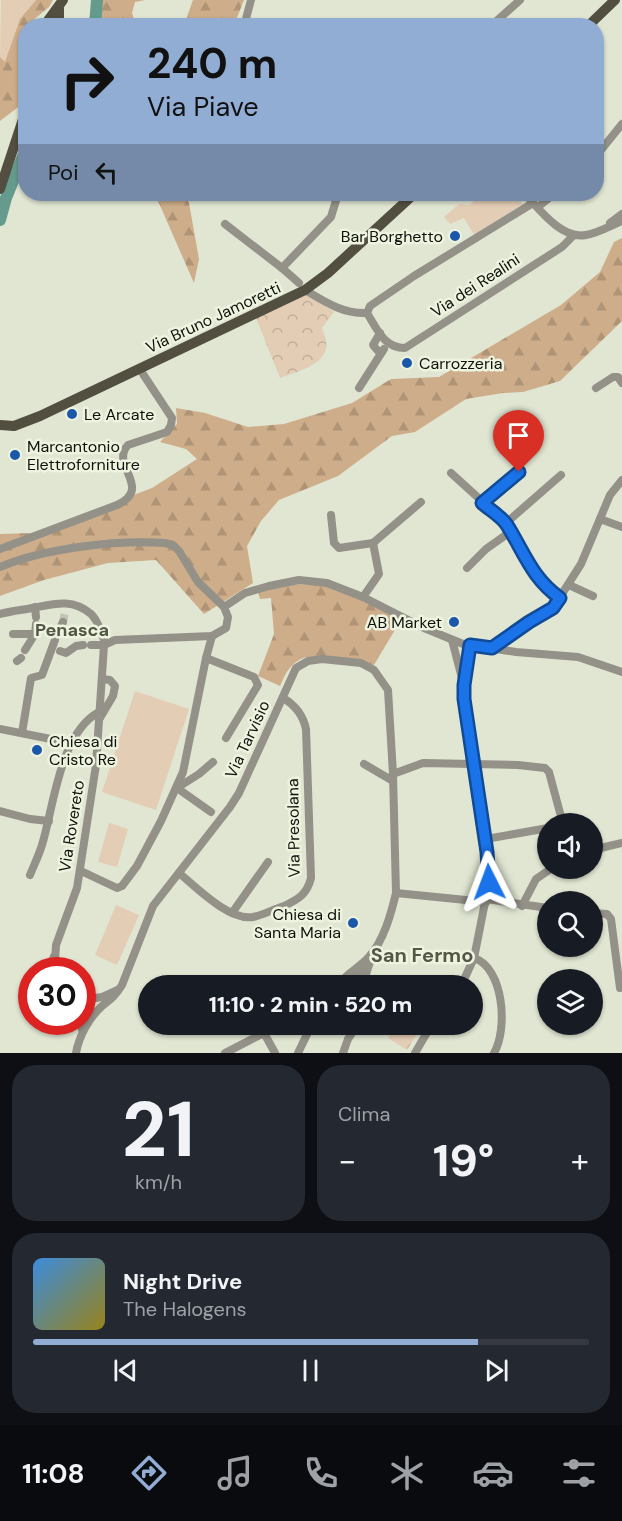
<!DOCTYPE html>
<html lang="it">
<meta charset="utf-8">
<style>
:root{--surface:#171b24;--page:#242831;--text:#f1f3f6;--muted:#9ea1a6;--line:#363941;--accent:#91add3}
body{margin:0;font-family:"DM Sans",sans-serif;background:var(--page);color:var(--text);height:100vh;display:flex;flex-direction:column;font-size:22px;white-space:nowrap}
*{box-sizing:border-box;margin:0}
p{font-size:20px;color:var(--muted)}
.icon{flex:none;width:33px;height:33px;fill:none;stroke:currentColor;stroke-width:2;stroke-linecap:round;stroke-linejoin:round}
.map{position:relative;height:1053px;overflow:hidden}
.panel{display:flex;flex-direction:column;gap:12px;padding:12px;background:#0d0f14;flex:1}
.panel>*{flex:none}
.banner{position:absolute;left:18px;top:18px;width:586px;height:183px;border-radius:24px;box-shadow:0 2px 4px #0004;background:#91add3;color:#111;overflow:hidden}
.buttons{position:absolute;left:537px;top:813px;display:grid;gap:12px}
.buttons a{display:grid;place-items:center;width:66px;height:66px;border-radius:50%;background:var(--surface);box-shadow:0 2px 4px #0004;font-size:30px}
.speed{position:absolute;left:18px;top:957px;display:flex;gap:12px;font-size:30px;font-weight:700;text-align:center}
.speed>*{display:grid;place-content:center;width:78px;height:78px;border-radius:50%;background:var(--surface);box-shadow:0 2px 4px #0004;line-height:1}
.speed .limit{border:9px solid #d22;background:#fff;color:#111}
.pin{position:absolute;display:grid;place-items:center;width:51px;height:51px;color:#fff;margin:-62px -26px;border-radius:50% 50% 50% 0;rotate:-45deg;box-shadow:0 0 6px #0007}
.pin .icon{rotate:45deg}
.me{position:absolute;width:66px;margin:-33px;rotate:357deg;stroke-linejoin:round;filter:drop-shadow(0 0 4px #0008)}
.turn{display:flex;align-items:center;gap:21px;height:126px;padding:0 30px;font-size:27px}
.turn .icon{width:78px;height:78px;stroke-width:2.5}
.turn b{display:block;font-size:42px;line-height:51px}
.then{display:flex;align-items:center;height:57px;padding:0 30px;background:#0003;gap:12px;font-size:22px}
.big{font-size:45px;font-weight:800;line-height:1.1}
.panel .widget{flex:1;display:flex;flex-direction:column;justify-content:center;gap:9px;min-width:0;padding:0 21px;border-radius:24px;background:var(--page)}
.panel .dial{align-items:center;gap:0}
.dial b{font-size:78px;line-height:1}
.song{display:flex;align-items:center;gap:18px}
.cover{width:72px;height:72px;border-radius:9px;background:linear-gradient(135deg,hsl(210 70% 55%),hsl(50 70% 35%))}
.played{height:6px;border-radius:3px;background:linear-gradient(90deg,var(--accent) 80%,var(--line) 80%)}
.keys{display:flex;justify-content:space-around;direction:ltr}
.heat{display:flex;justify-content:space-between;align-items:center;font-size:33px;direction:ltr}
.panel .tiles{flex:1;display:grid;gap:12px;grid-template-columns:1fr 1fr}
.widget:last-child{grid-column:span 2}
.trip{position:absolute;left:138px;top:975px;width:345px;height:60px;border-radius:30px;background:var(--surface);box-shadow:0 2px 4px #0004;font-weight:800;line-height:60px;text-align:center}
.menu{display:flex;height:96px;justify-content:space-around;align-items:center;background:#090b0e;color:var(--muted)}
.menu .icon{width:42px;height:42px}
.menu .selected{color:var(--accent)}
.menu b{font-size:27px;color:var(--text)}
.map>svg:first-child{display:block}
</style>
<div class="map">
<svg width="622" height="1053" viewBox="0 0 622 1053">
<defs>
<pattern id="forest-firs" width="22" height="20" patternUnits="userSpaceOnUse" patternTransform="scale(1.5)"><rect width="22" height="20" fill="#cead8a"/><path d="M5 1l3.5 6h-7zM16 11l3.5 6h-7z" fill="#b09476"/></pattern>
<pattern id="park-crowns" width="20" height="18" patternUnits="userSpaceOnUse" patternTransform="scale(1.5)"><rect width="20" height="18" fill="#e4cdb5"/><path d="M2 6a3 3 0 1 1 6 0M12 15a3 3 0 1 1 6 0" fill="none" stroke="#c2af9a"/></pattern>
</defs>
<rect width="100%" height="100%" fill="#e0e6d2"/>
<!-- green -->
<g fill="#e4cdb5">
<path d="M1,0H36L20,20L5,63L0,57Z"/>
<path d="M483,194H518L522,205L474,235L464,218L450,224L444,217L459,204L469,205Z"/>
<path d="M135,691L189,709L156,810L102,792Z"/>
<path d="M109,823L128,829L117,867L98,862Z"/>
<path d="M116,905L139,915L117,965L95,955Z"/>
</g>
<!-- forest -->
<g fill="url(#forest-firs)">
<path d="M36,0H53L49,7L26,26L22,33L26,74L21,105L0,121V57L5,62L20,19Z"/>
<path d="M93,0H145L135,2L132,13L136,25H88Z"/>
<path d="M193,0H244L234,25H184Z"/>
<path d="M155,194H184L189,203L199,259L194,283Z"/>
<path d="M622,238V321L560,381L523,392L503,393L466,399L415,432L392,436L338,476L279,500L261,521L247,546L253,583L204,614L156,560L108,563L44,580L0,596V534L33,533L152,488L197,459L186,449L160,442L177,424L176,408L205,413L248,427L284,424L352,403L391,379L439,377L561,305L600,272L614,242Z"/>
<path d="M288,584L326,585L402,618L374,665L354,659L306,657C291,662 286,672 280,686L258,676L274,634L271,598L260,599L258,591Z"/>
</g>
<!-- park -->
<g fill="url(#park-crowns)">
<path d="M306,293L334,312L322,328C323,332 326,337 326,342C330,364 296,372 280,378L256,318Z"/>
<path d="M396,1025H405L418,1032L407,1050L388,1038Z"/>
</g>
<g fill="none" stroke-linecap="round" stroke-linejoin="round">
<!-- river -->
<g stroke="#659b8d" stroke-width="12">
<path d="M95,26L97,0"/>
<path d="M0,220L6,198L26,149"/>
</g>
<!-- minor-tunnel -->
<path stroke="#c1c6b4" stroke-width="8" stroke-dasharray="8 4" stroke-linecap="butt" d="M63,622L65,612"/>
<!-- minor -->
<g stroke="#939188" stroke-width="8">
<path d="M244,26L251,0"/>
<path d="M491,26L520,0"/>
<path d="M597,155L622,124"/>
<path d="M525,194C539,209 562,240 586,235C598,233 610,226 622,221"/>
<path d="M538,207L554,194"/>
<path d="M610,223L622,214"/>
<path d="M225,224L282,268L299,283"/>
<path d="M282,268L331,217L338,194"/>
<path d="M305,290C325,302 343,314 367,313"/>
<path d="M367,313C377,329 384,348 405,348L562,247L573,236"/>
<path d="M367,313L370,306L414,276L533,203"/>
<path d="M380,333L373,345L378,351L382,352L384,349"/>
<path d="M359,388L382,352"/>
<path d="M596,388L613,377H618L622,383"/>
<path d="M451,473L506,523L523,556L545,587L560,598"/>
<path d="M482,503L519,472"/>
<path d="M331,515L334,543L339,548L373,543L421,502"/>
<path d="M600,519L622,527"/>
<path d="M506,523L561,475"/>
<path d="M0,549L117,505C154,488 109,465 128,445L167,432L171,425L172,418L139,368"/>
<path d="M0,567C45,548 116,540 165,543L173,545L179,551L198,582L224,607L228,617L226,628L212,636L115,640L104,645"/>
<path d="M467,568L486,549L510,532"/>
<path d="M569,585L593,596"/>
<path d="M363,597L379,574L373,543"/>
<path d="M35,607L36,617"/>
<path d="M224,607L245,593L269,586L299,580L327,583L363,597L424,628L463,644L516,652L578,657L622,672"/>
<path d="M0,614C11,611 22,610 33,608C54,604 72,598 91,614C100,622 100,634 106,643"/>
<path d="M58,633L63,622"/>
<path d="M13,634H35"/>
<path d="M452,640L463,682"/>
<path d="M91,645H104"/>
<path d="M492,648L529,622L553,608L581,564L610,495L622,480"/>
<path d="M25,650L35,634L36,624"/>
<path d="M60,651L66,653L76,646L83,645"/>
<path d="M206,658L254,677L258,685L226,738"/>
<path d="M17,661L21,658"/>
<path d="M100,718L113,696L115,686L110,680L102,679"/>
<path d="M0,729L71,743"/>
<path d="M22,733L31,678L42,675L55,640"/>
<path d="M364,764L393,781"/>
<path d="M393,774L423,763L518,765L545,768L549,772L563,824"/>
<path d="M0,811L30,819L49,821"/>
<path d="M211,812L177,788L199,774L213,762"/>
<path d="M486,839L548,828"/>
<path d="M592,850L622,843"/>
<path d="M81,871L117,888L122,886L137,866L161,821L183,772L206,658L212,636"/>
<path d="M179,873C196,887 229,921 253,917C263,915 274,909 284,906C299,899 307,894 311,878L306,729C303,715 295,705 283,698"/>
<path d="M30,875C34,865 39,855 42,845C54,805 60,733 99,712"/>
<path d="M396,893L486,902"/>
<path d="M486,899L548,908"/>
<path d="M522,906L536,879L552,868"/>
<path d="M232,913L268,862"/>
<path d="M592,913L607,914L611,919L620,988"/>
<path d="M474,958C504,968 508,1029 494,1053"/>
<path d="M49,970L54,956"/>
<path d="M59,970L55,962L56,945L77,888L96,765L104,645"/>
<path d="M355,985V980L362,966"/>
<path d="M364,986L363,983L372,956"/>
<path d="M461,986L474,958L489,882L486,839L464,699L463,685L470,645"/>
<path d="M96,998L102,997L117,990"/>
<path d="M417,1024L427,1031"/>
<path d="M82,1029L88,1005L82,993"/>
<path d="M76,1053C79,1036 89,1018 102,1006C111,999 116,995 122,985L153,906L230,807L239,793L296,668L308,661L322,659L361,663L374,670L388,690L393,774L396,893C391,914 384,940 369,957C359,968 346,974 337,986"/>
<path d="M225,1053L264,1033L275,1053"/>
<path d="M298,1053L312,1024"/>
<path d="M343,1053L348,1039L358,1024"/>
<path d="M415,1053L432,1024"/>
</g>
<!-- major -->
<g stroke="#524e40" stroke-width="10">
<path d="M59,7V26"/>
<path d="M44,26L63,0"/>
<path d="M588,26L615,0"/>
<path d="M0,189L26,110"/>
<path d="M0,425L14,426L40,416L305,290L328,273L414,194"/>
</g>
</g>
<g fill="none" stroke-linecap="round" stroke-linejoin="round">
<!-- route casing -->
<g stroke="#114b97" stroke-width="15">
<path id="route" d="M489,882L487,852L464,699V685L470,645L492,648L529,622L553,608L560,598C532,578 525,554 507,525C502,517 490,510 482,503L519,472"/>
</g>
<!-- route -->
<use href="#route" stroke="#1a73e8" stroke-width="10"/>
</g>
<!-- markers -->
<g fill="#1c58a9" stroke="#edf3df" stroke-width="2">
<circle cx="455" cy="236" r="6"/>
<circle cx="407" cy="363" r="6"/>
<circle cx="72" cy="414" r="6"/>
<circle cx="15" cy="455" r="6"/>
<circle cx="454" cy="622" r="6"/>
<circle cx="37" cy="750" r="6"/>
<circle cx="353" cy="923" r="6"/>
</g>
<g text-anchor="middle" stroke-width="5" stroke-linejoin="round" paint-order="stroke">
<!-- poi labels -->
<g font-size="16" fill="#0f110b" stroke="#edf3df" text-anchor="start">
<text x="443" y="242" text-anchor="end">Bar Borghetto</text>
<text x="419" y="369">Carrozzeria</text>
<text x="84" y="420">Le Arcate</text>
<text x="27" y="452">Marcantonio<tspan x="27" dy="18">Elettroforniture</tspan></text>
<text x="442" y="628" text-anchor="end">AB Market</text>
<text x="49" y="747">Chiesa di<tspan x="49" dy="18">Cristo Re</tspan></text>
<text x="341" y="920" text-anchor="end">Chiesa di<tspan x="341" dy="18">Santa Maria</tspan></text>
</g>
<!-- street labels -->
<g font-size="16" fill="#0f110b" stroke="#edf3df">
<text transform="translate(475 285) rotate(-33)" y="6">Via dei Realini</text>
<text transform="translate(213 317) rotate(-25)" y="6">Via Bruno Jamoretti</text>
<text transform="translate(247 739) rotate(-65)" y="6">Via Tarvisio</text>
<text transform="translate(71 826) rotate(-81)" y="6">Via Rovereto</text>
<text transform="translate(293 828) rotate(-91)" y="6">Via Presolana</text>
</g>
<!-- neighbourhood labels -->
<g font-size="18" font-weight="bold" fill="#525746" stroke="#edf3df">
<text x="72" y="636">Penasca</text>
</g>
<!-- quarter labels -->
<g font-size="20" font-weight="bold" fill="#525746" stroke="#edf3df">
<text x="422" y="962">San Fermo</text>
</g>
</g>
</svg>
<div class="buttons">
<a><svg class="icon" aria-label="sound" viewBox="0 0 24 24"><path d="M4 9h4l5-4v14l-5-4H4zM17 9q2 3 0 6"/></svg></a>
<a><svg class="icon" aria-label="search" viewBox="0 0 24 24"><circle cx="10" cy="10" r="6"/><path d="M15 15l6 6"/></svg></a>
<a><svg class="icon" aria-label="layers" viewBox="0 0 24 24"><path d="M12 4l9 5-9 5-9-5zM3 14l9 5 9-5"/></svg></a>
</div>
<div class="speed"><div class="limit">30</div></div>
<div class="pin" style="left:519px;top:472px;background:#d93025"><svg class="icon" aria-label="arrive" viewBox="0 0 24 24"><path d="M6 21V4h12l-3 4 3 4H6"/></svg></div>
<svg class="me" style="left:489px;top:882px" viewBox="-20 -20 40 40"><path d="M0-17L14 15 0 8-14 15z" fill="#1a73e8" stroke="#fff" stroke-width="4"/></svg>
<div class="trip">11:10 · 2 min · 520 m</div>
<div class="banner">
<div class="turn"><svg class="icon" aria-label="right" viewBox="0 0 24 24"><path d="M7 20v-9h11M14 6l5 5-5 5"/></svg><div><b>240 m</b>Via Piave</div></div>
<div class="then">Poi<svg class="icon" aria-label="left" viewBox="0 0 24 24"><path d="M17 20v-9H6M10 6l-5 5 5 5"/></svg></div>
</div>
</div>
<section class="panel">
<div class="tiles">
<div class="widget dial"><b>21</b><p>km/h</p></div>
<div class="widget"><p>Clima</p>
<div class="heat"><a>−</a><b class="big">19°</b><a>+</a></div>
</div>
<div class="widget">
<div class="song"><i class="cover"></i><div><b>Night Drive</b><p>The Halogens</p></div></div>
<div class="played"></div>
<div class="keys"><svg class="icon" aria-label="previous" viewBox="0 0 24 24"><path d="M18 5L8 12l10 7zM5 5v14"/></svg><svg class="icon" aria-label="pause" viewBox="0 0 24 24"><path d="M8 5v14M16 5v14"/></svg><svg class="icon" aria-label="next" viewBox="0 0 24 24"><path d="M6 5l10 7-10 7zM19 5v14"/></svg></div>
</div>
</div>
</section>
<nav class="menu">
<b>11:08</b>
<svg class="icon selected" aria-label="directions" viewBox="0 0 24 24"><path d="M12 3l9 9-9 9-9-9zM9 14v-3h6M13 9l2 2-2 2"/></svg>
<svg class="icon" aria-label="music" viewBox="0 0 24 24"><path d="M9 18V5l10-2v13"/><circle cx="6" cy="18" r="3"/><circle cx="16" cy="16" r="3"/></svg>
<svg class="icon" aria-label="phone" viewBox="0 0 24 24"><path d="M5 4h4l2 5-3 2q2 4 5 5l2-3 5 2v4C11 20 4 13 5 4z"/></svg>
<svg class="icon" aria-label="climate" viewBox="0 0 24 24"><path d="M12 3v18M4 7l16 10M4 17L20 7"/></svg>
<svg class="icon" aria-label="car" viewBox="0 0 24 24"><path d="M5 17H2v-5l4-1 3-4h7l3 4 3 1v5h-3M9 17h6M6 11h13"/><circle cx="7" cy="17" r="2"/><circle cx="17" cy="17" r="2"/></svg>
<svg class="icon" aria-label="filters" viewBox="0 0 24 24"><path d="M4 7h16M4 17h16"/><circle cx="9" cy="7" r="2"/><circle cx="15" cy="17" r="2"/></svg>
</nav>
